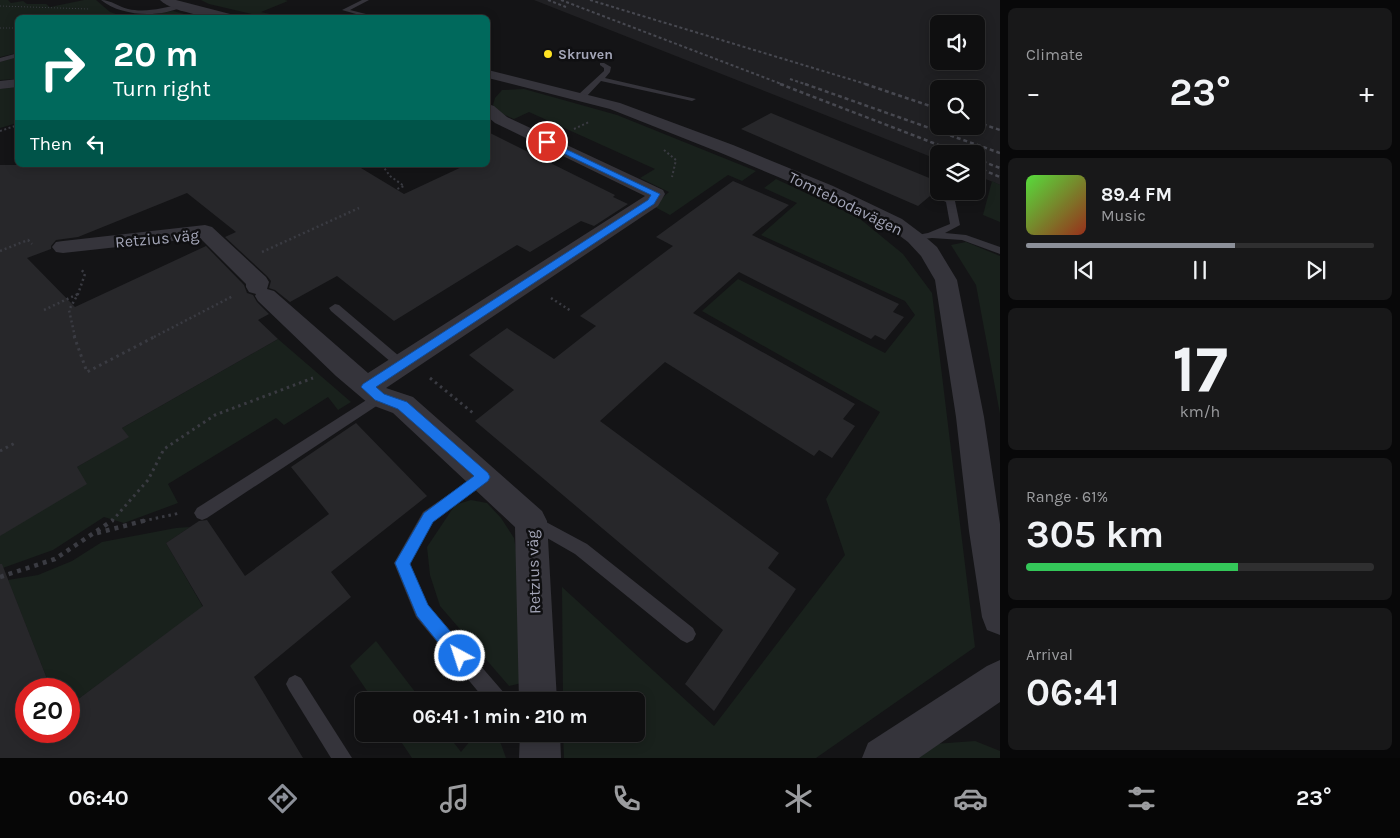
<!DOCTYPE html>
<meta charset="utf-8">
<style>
:root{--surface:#0f0f10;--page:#181819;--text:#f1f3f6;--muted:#9b9c9f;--line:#2f2f30;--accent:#8c9099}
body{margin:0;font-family:Karla,sans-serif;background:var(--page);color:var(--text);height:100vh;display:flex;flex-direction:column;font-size:19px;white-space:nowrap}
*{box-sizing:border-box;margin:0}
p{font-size:16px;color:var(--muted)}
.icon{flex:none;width:28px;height:28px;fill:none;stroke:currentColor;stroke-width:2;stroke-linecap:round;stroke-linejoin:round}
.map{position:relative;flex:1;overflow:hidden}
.panel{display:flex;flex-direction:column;gap:8px;padding:8px;background:#080809;width:400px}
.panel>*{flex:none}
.top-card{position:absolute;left:15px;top:15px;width:475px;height:152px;border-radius:8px;box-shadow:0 2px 12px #0003,0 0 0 1px var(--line);background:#00695c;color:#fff;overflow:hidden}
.buttons{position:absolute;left:930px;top:15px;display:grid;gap:10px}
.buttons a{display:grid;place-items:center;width:55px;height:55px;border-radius:8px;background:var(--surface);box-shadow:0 2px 12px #0003,0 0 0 1px var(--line);font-size:25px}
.speed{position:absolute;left:15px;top:678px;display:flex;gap:10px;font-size:25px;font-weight:700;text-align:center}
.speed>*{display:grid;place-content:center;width:65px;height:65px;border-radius:50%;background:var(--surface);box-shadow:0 2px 12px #0003,0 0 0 1px var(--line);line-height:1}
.speed .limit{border:8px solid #d22;background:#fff;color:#111}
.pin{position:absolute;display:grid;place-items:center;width:42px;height:42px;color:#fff;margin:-21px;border:2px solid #fff;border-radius:50%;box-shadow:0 1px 5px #0007}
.me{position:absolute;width:55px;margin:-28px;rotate:320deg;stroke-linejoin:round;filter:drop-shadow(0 0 4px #0008)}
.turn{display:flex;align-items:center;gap:18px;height:105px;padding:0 15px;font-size:22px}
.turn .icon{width:65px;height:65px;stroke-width:2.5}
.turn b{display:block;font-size:35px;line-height:42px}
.then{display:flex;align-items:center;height:48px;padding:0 15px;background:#0003;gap:10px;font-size:19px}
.big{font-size:38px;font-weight:700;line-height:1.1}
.panel .widget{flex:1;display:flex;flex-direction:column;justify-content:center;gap:8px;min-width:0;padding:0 18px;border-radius:8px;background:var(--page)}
.panel .dial{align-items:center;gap:0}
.dial b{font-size:65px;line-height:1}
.song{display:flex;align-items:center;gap:15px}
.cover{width:60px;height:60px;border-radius:8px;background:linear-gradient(135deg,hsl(110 70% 55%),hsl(10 70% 35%))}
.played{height:5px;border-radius:2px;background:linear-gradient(90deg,var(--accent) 60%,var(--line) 60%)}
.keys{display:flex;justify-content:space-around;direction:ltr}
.heat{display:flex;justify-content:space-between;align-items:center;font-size:28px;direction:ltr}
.charge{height:8px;border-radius:4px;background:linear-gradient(90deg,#34c759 61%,var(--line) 0)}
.trip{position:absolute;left:355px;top:692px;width:290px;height:50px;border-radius:8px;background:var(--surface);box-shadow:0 2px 12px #0003,0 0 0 1px var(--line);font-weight:700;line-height:50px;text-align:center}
.dock{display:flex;height:80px;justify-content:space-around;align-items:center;background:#060606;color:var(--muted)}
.dock .icon{width:35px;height:35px}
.dock .active{color:var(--accent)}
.dock b{font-size:22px;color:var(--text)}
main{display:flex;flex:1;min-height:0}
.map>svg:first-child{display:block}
</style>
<main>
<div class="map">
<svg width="1000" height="758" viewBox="0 0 1000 758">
<rect width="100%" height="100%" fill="#141416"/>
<!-- built -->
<path fill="#202023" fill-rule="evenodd" d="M534,0H1000V185L976,175V154H939V160ZM939,24H976V61H939ZM939,89H976V126H939Z"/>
<!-- green -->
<g fill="#19211c">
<path d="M0,0H8L11,3L23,1L27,4H46L50,7L84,0H96L110,12L122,16H143L173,11L192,16L18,18L17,53L0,57Z"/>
<path d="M201,0H285L288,1L261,12L283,17H264L209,4Z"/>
<path d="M17,57V79L0,80V62Z"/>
<path d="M17,87V123L0,128V89Z"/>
<path d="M524,89L617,115L756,171L742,181L728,175L670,215L653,206L669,192L640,178L655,169L529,112L514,119L498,112L493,105L495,98L502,90Z"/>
<path d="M776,179L859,218L903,254L932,293L975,647L816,758H564L563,734H636V701H563L562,587L714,726L845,555L826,499L880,412L702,311L738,279L885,353L915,315L905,301L761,235L797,203L764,188Z"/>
<path d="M992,181L1000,185V222L983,215Z"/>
<path d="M966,242L1000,256V414L976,285L951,245Z"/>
<path d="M278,339L351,402L338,410L328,397L284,425L276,418L168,484L178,503L124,523L104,517L53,550L0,569V536L77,467L128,437L122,428Z"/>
<path d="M471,500L487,503L501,518L514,538L519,567L522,683L509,686L440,606L430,575L427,547L455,505Z"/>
<path d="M190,527L166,543L203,607L69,706V689H51L8,580L38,575L72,561L102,542L176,528Z"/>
<path d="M376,641L422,701H374L350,666Z"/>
<path d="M396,734H447L461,752L476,734H492L501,744L506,758H412Z"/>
<path d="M975,741L1000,751V758H898L893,747Z"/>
</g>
<!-- building -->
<g fill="#27272a">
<path d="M771,113L939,182V189L929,190L930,196L918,206L741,129Z"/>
<path d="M488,132L615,195L613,197L628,204L594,226L581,221L530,252L517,245L394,321L337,276L290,302L275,290L269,288L271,281L267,276L225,237L236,232L187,193L78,237L56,240L51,246V249L27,258L75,307L206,246L244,285L247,293L253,295L257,302L269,314L258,320L278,339L122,428L129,437L77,467L87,484L0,536V165H356L404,194L466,165H488Z"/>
<path d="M733,181L789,205L752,235L899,304L893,312L904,317L885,340L875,335L871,339L739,272L693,313L855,404L843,419L855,426L832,458L819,450L814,456L665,362L600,421L779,553L768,568L796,589L714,711L685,684L723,630L475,421L514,390L469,355L507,328L554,359L596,326L580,316L673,246L656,237Z"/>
<path d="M356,423L427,496L331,572L351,597L254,677L303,758H0V564H2L51,689H26V731H69V706L203,606L166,543L199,521L207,520L245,576L329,514L291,467Z"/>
</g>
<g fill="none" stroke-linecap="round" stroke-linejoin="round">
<!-- path-far4 -->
<g stroke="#3a3b42" stroke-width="1" stroke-dasharray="1 2" stroke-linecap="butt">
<path d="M0,6L89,9"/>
<path d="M0,28H18"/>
</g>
<!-- path-far3 -->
<g stroke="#3a3b42" stroke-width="2" stroke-dasharray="2 2.5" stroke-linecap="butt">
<path d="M574,129L589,122"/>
<path d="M0,131L18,125"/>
<path d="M664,150L676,160L672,177"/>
<path d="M382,165L390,176L404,186L397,189"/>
</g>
<!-- path-far2 -->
<g stroke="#3a3b42" stroke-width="2.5" stroke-dasharray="2 3" stroke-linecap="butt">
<path d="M0,251L28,240L32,244"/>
<path d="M262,252L359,208"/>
<path d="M551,298L571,311"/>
<path d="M44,310L78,294"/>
<path d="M75,337L69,310L78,294L85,274L80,268"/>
<path d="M154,337L233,296"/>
</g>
<!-- path-far1 -->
<g stroke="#3a3b42" stroke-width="3" stroke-dasharray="2.5 4" stroke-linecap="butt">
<path d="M74,336L87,372L156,336"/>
<path d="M430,378L473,413"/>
<path d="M0,451L15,443"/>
<path d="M112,521L148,480L164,449L215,415L313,378"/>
<path d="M143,521L180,513"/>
</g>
<!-- path -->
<g stroke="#3a3b42" stroke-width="4.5" stroke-dasharray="4 5" stroke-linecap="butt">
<path d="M97,533L147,520"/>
<path d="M0,577L55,559L113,520"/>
</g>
<!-- lane -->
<g fill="#35343b" fill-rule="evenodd">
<path d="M101,0C111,0 119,7 128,9C145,13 164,8 181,4L184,6C161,18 122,17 101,0Z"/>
<path d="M362,0H369L350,10L382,18H370L342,10Z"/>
<path d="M168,16L178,18H165Z"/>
<path d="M18,53V57L0,62V58Z"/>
<path d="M600,63H604L611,67L610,72L605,78L696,99L692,101L601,81L585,98H579V94L604,71V68L600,65Z"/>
<path d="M934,190L955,201L960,225L945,233L966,235L1000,247V254L962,240L932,238L912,240V236L928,233L950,224L946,202L931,195V191Z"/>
<path d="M335,304L339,305L406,362L408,365L406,368H398L331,311L329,308Z"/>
<path d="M379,392L384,393L385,397L384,401L207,518L202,520L197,518L194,513L197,508Z"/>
<path d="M483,471L488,473L490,477L488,481L433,522L410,564L428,605L505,694L507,701H486L416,617L394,563L423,512Z"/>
<path d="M533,515L587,544L693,628L696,634L693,640L687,643L681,640L575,554L528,527L525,522L528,517Z"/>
<path d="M295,675L301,678L352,758H331L289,690L286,684L289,678Z"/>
</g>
<!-- street -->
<g fill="#35343b" fill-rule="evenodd">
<path d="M160,0H176L234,15L236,18C217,18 174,14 160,0Z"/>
<path d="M488,70L620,103L733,145L833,186L902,219L922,234L937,247L957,280L984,417L1000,524V635L987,630L982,617L969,531L956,417L935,280L921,256L908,242L888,227L819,194L721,153L610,109L488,78Z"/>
<path d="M18,79V87L0,89V81Z"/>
<path d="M488,104L494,106L507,117L663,190L665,194L658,206L386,388L413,397L542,511L547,521L557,701H519L515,527L393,413L369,404L336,376L258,301L255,296L256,294L249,292L246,287V284L200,238L63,253L56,252L52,247L56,242L63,241L205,225L212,227L266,277L269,282L267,289L274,291L368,373L645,196L495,123L488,117Z"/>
<path d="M1000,660V702L919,758H862L868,743L987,666Z"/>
<path d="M520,734H560L561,758H519Z"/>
</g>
<!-- rail-far1 -->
<g stroke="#474850" stroke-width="2" stroke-dasharray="3 2.5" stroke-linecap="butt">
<path d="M548,0L566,7"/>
<path d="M561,0L784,85"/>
<path d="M590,0L869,85"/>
<path d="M790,79L808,85"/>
</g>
<!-- rail -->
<g stroke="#474850" stroke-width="2.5" stroke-dasharray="4 3" stroke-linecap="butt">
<path d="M780,84L962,154"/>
<path d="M805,84L1000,153"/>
<path d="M865,84L939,109"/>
<path d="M976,122L1000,130"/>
<path d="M976,159L1000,168"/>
<path d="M976,167L1000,177"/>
</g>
</g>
<!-- route -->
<path fill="#1a73e8" stroke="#114b97" d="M544,141H549L660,194L654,204L376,387L384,394L407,402L488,473L490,477L488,481L433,522L410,564L428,605L466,650L468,656L466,662L460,664L454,662L417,616L395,563L424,513L474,476L398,409L375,400L361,387L363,384L648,200L651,195L544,144Z"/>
<!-- markers -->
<circle fill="#ffe323" stroke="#0f0f11" stroke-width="2" cx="548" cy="54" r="5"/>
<g text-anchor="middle" stroke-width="5" stroke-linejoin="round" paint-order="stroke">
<!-- far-poi labels -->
<g font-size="14" font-weight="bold" fill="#a4a6b8" stroke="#0f0f11" text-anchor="start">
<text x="558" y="59">Skruven</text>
</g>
<!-- street labels -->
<g font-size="16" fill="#a4a6b8" stroke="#0f0f11">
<text transform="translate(846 203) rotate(26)" y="6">Tomtebodavägen</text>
<text transform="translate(157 238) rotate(-5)" y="6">Retzius väg</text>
<text transform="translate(533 572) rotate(-92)" y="6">Retzius väg</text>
</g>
</g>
</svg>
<div class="buttons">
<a><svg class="icon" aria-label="sound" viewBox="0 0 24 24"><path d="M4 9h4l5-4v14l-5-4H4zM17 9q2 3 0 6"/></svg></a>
<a><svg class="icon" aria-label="search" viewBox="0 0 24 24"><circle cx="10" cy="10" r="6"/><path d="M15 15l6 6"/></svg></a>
<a><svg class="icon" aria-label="layers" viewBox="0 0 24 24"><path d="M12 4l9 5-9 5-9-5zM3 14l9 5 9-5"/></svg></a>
</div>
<div class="speed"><div class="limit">20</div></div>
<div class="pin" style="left:547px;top:142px;background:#d93025"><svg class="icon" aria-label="arrive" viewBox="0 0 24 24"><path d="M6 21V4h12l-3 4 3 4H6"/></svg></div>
<svg class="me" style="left:460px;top:656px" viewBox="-20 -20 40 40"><circle r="17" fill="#1a73e8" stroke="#fff" stroke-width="3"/><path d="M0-11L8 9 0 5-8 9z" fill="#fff"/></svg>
<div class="trip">06:41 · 1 min · 210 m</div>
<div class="top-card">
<div class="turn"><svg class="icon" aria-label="right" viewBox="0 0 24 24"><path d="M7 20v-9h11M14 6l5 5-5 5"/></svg><div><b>20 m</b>Turn right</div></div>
<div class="then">Then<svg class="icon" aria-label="left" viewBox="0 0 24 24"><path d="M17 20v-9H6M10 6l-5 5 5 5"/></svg></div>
</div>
</div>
<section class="panel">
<div class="widget"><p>Climate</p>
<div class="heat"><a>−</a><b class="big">23°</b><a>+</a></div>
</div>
<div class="widget">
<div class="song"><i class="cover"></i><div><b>89.4 FM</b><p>Music</p></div></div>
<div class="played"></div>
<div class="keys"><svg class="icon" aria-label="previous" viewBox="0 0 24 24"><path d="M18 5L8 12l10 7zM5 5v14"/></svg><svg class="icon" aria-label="pause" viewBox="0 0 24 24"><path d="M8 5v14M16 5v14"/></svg><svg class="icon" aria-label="next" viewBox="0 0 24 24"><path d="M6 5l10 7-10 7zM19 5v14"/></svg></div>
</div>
<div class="widget dial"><b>17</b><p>km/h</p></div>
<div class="widget"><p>Range · 61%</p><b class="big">305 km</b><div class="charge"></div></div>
<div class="widget"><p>Arrival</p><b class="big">06:41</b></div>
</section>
</main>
<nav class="dock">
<b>06:40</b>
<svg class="icon active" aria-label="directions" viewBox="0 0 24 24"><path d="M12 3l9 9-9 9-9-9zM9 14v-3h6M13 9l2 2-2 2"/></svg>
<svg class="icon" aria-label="music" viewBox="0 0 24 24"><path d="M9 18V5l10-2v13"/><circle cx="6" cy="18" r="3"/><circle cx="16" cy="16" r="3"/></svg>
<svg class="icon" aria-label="phone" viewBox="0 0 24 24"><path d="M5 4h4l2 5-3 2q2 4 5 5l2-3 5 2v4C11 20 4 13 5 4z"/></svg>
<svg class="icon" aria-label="climate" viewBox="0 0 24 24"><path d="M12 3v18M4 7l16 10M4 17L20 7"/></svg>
<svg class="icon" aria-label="car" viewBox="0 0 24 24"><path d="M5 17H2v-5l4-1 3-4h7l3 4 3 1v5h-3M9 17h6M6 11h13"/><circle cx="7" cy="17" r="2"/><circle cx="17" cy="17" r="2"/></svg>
<svg class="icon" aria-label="filters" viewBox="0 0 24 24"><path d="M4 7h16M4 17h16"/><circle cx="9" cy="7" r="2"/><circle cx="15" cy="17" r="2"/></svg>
<b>23°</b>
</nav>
